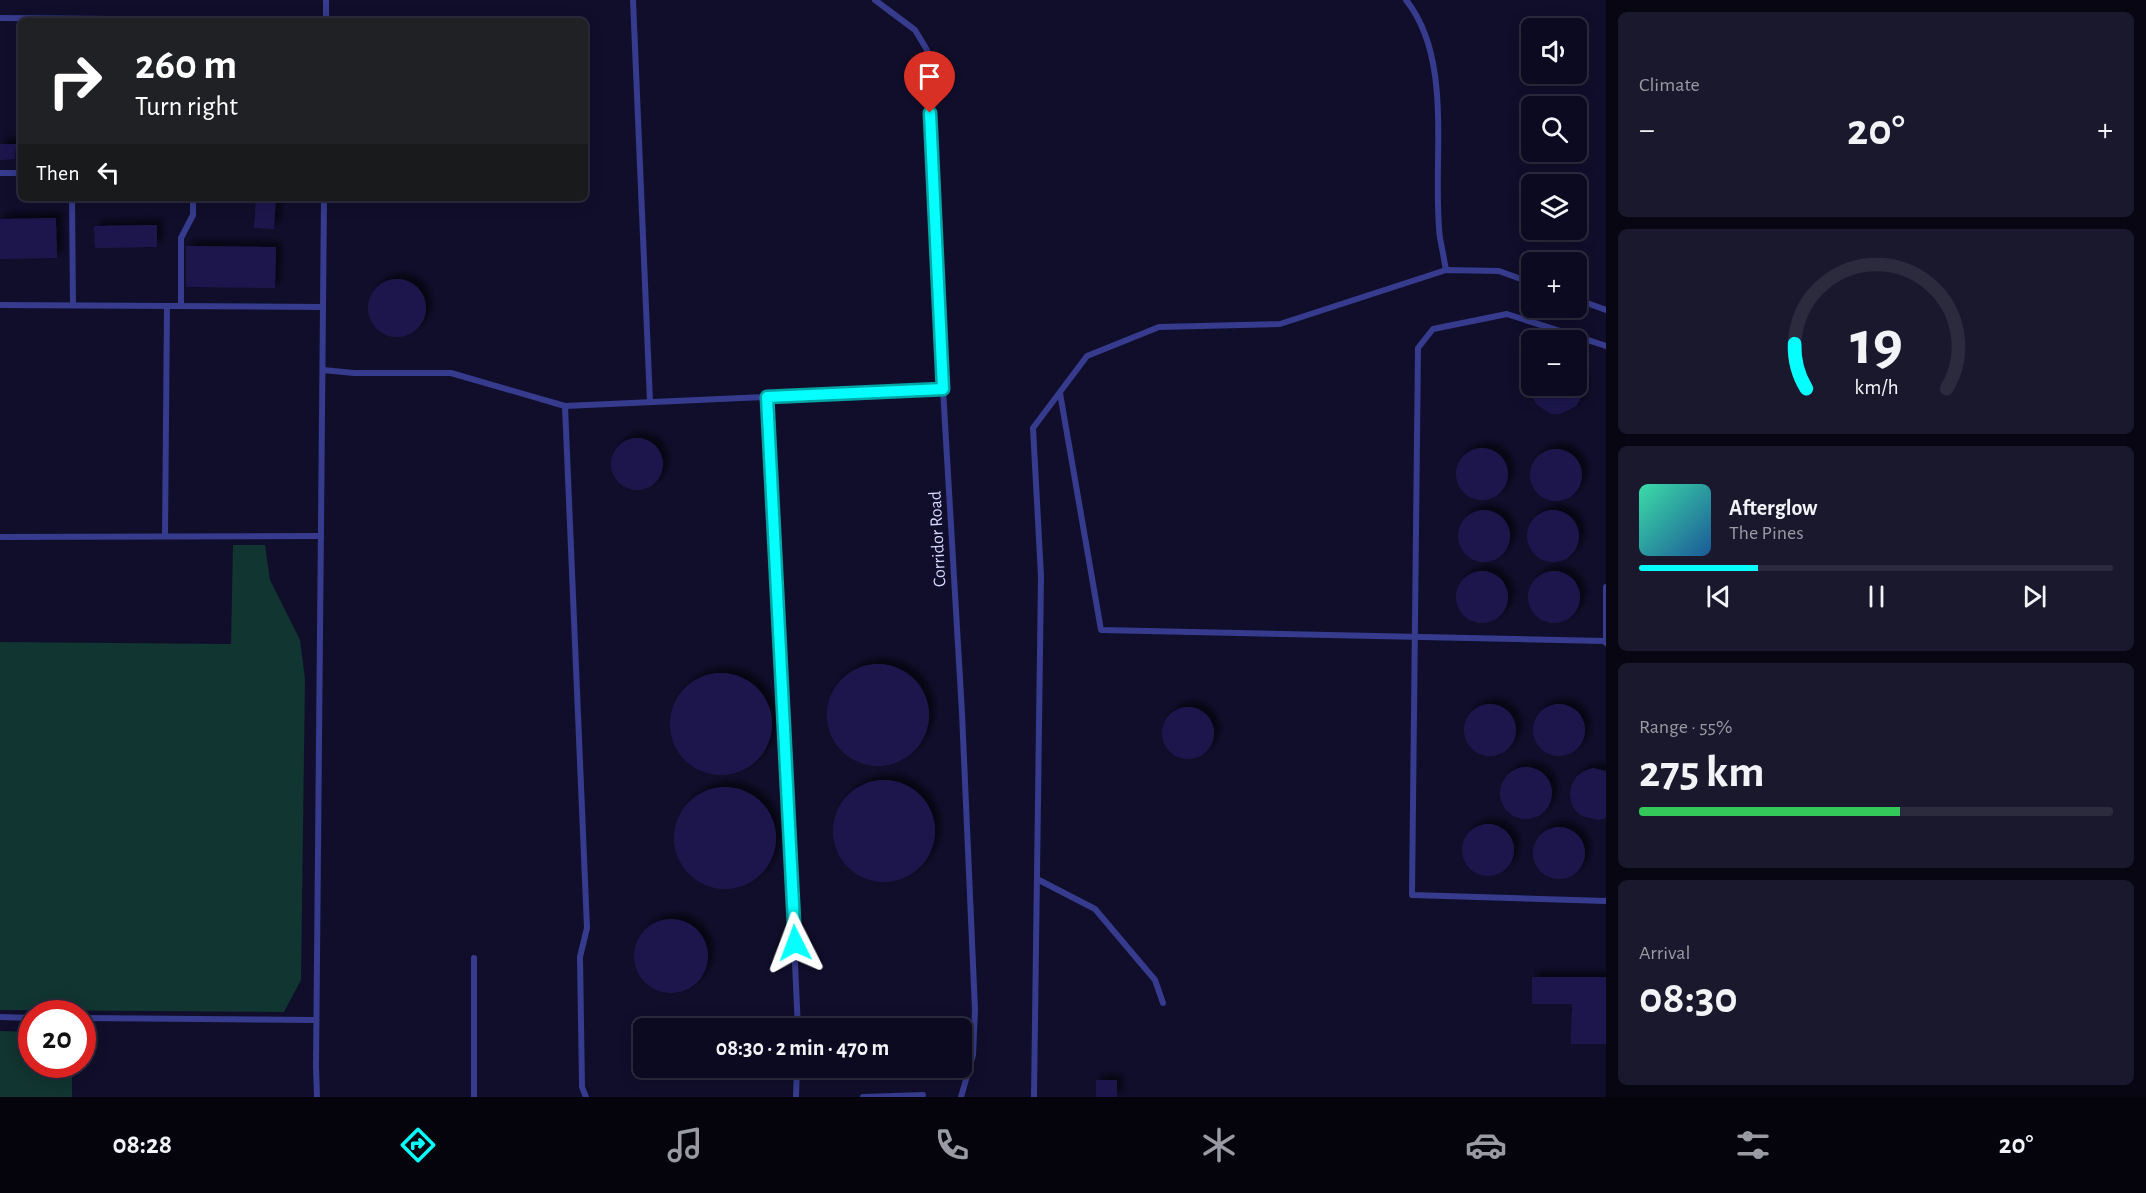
<!DOCTYPE html>
<meta charset="utf-8">
<style>
:root{--surface:#0c0a20;--page:#1a182d;--text:#f1f3f6;--muted:#9a9aa5;--line:#2c2b3e;--accent:#04fffe}
body{margin:0;font-family:"Alegreya Sans",sans-serif;background:var(--page);color:var(--text);height:100vh;display:flex;flex-direction:column;font-size:22px;white-space:nowrap}
*{box-sizing:border-box;margin:0}
p{font-size:20px;color:var(--muted)}
.icon{flex:none;width:33px;height:33px;fill:none;stroke:currentColor;stroke-width:2;stroke-linecap:round;stroke-linejoin:round}
.map{position:relative;flex:1;overflow:hidden}
.details{display:flex;flex-direction:column;gap:12px;padding:12px;background:#070612;width:540px}
.details>*{flex:none}
.guide{position:absolute;left:18px;top:18px;width:570px;height:183px;border-radius:9px;box-shadow:0 3px 15px #0003,0 0 0 2px var(--line);background:#202124;color:#fff;overflow:hidden}
.controls{position:absolute;left:1521px;top:18px;display:grid;gap:12px}
.controls a{display:grid;place-items:center;width:66px;height:66px;border-radius:9px;background:var(--surface);box-shadow:0 3px 15px #0003,0 0 0 2px var(--line);font-size:30px}
.speed{position:absolute;left:18px;top:1000px;display:flex;gap:12px;font-size:30px;font-weight:700;text-align:center}
.speed>*{display:grid;place-content:center;width:78px;height:78px;border-radius:50%;background:var(--surface);box-shadow:0 3px 15px #0003,0 0 0 2px var(--line);line-height:1}
.speed .limit{border:9px solid #d22;background:#fff;color:#111}
.pin{position:absolute;display:grid;place-items:center;width:51px;height:51px;color:#fff;margin:-62px -26px;border-radius:50% 50% 50% 0;rotate:-45deg;box-shadow:0 0 6px #0007}
.pin .icon{rotate:45deg}
.me{position:absolute;width:66px;margin:-33px;rotate:357deg;stroke-linejoin:round;filter:drop-shadow(0 0 4px #0008)}
.turn{display:flex;align-items:center;gap:21px;height:126px;padding:0 18px;font-size:27px}
.turn .icon{width:78px;height:78px;stroke-width:2.5}
.turn b{display:block;font-size:42px;line-height:51px}
.then{display:flex;align-items:center;height:57px;padding:0 18px;background:#0003;gap:12px;font-size:22px}
.big{font-size:45px;font-weight:700;line-height:1.1}
.details .widget{flex:1;display:flex;flex-direction:column;justify-content:center;gap:9px;min-width:0;padding:0 21px;border-radius:9px;background:var(--page)}
.details .dial{align-items:center;gap:0}
.dial svg{height:156px;overflow:visible;fill:none;stroke:var(--line);stroke-width:7;stroke-linecap:round;text-anchor:middle}
.dial text{fill:var(--text);stroke:none}
.song{display:flex;align-items:center;gap:18px}
.cover{width:72px;height:72px;border-radius:9px;background:linear-gradient(135deg,hsl(160 70% 55%),hsl(210 70% 35%))}
.played{height:6px;border-radius:3px;background:linear-gradient(90deg,var(--accent) 25%,var(--line) 25%)}
.keys{display:flex;justify-content:space-around;direction:ltr}
.heat{display:flex;justify-content:space-between;align-items:center;font-size:33px;direction:ltr}
.charge{height:9px;border-radius:4px;background:linear-gradient(90deg,#34c759 55%,var(--line) 0)}
.trip{position:absolute;left:633px;top:1018px;width:339px;height:60px;border-radius:9px;background:var(--surface);box-shadow:0 3px 15px #0003,0 0 0 2px var(--line);font-weight:700;line-height:60px;text-align:center}
.tab-bar{display:flex;height:96px;justify-content:space-around;align-items:center;background:#05040d;color:var(--muted)}
.tab-bar .icon{width:42px;height:42px}
.tab-bar .current{color:var(--accent)}
.tab-bar b{font-size:27px;color:var(--text)}
main{display:flex;flex:1;min-height:0}
.map>svg:first-child{display:block}
</style>
<main>
<div class="map">
<svg width="1606" height="1097" viewBox="0 0 1606 1097">
<defs>
<filter id="shadow"><feDropShadow dx="5.5" dy="-5.5" stdDeviation="3" flood-color="#0009"/></filter>
</defs>
<rect width="100%" height="100%" fill="#100e2b"/>
<!-- green -->
<g fill="#113530">
<path d="M233,545H265L270,580L300,640L305,679L301,980L284,1012L0,1010V642L231,644Z"/>
<path d="M0,1031L31,1032L32,1065H72V1097H0Z"/>
</g>
<!-- building -->
<g fill="#1e194d" filter="url(#shadow)">
<path d="M0,144H16L15,159L0,160Z"/>
<path d="M256,198H276L274,229L254,228Z"/>
<path d="M56,218L57,258L0,259V219Z"/>
<path d="M157,225V247L95,248L94,226Z"/>
<path d="M186,246L276,247L275,288L186,287Z"/>
<circle cx="397" cy="308" r="29"/>
<path d="M1576,370L1582,381L1583,390L1581,398L1576,406L1560,414H1551L1537,405L1533,398L1531,386H1576Z"/>
<circle cx="637" cy="464" r="26"/>
<circle cx="1482" cy="474" r="26"/>
<circle cx="1556" cy="475" r="26"/>
<circle cx="1553" cy="536" r="26"/>
<circle cx="1484" cy="536" r="26"/>
<circle cx="1554" cy="597" r="26"/>
<circle cx="1482" cy="597" r="26"/>
<circle cx="878" cy="715" r="51"/>
<circle cx="721" cy="724" r="51"/>
<circle cx="1559" cy="730" r="26"/>
<circle cx="1490" cy="730" r="26"/>
<circle cx="1188" cy="733" r="26"/>
<circle cx="1526" cy="793" r="26"/>
<path d="M1593,768L1606,771V818L1598,820L1582,816L1575,810L1571,802L1570,793L1572,784L1577,776L1584,771Z"/>
<circle cx="884" cy="831" r="51"/>
<circle cx="725" cy="838" r="51"/>
<circle cx="1488" cy="850" r="26"/>
<circle cx="1559" cy="853" r="26"/>
<circle cx="671" cy="956" r="37"/>
<path d="M1532,977H1606V1044H1571L1572,1004H1532Z"/>
<rect x="1096" y="1080" width="21" height="17"/>
</g>
<g fill="none" stroke-linecap="round" stroke-linejoin="round">
<!-- service -->
<g stroke="#363b8d" stroke-width="6">
<path d="M633,0L650,402"/>
<path d="M875,0L915,30L927,50L943,389L962,713L975,1010L973,1055L961,1097"/>
<path d="M1406,0C1455,61 1431,165 1440,238C1442,248 1444,259 1446,270"/>
<path d="M0,18L326,21"/>
<path d="M326,21V0"/>
<path d="M0,173H21"/>
<path d="M72,198L73,305"/>
<path d="M1576,299L1606,310"/>
<path d="M0,305L323,307"/>
<path d="M181,306V238L193,215V198"/>
<path d="M1606,346L1507,314L1433,329L1418,348L1412,895L1606,901"/>
<path d="M323,370L354,373H451L565,406L943,389"/>
<path d="M1060,393L1101,630L1605,641"/>
<path d="M767,397L777,567L798,1029"/>
<path d="M565,406L587,928L580,957L582,1087L586,1097"/>
<path d="M165,536L167,306"/>
<path d="M0,537L321,536"/>
<path d="M1606,643V587"/>
<path d="M1037,879L1095,909L1155,980L1163,1003"/>
<path d="M0,1017L32,1018"/>
<path d="M82,1018L316,1020"/>
<path d="M317,1097L316,1067L324,198"/>
<path d="M474,1097V958"/>
<path d="M796,1097L797,1068"/>
<path d="M863,1097L923,1095"/>
<path d="M1034,1097L1041,576L1033,428L1087,356L1159,327L1280,324L1446,270L1499,271L1532,283"/>
</g>
</g>
<g fill="none" stroke-linecap="round" stroke-linejoin="round">
<!-- route casing -->
<g stroke="#03a6a5" stroke-width="15">
<path id="route" d="M795,943L767,397L943,389L930,113"/>
</g>
<!-- route -->
<use href="#route" stroke="#04fffe" stroke-width="10"/>
</g>
<g text-anchor="middle" stroke-width="6" stroke-linejoin="round" paint-order="stroke">
<!-- street labels -->
<g font-size="18" fill="#d8d8ff" stroke="#100e2b">
<text transform="translate(937 539) rotate(-93)" y="6">Corridor Road</text>
</g>
</g>
</svg>
<div class="controls">
<a><svg class="icon" aria-label="sound" viewBox="0 0 24 24"><path d="M4 9h4l5-4v14l-5-4H4zM17 9q2 3 0 6"/></svg></a>
<a><svg class="icon" aria-label="search" viewBox="0 0 24 24"><circle cx="10" cy="10" r="6"/><path d="M15 15l6 6"/></svg></a>
<a><svg class="icon" aria-label="layers" viewBox="0 0 24 24"><path d="M12 4l9 5-9 5-9-5zM3 14l9 5 9-5"/></svg></a>
<a>+</a>
<a>−</a>
</div>
<div class="speed"><div class="limit">20</div></div>
<div class="pin" style="left:930px;top:113px;background:#d93025"><svg class="icon" aria-label="arrive" viewBox="0 0 24 24"><path d="M6 21V4h12l-3 4 3 4H6"/></svg></div>
<svg class="me" style="left:795px;top:943px" viewBox="-20 -20 40 40"><path d="M0-17L14 15 0 8-14 15z" fill="#04fffe" stroke="#fff" stroke-width="4"/></svg>
<div class="trip">08:30 · 2 min · 470 m</div>
<div class="guide">
<div class="turn"><svg class="icon" aria-label="right" viewBox="0 0 24 24"><path d="M7 20v-9h11M14 6l5 5-5 5"/></svg><div><b>260 m</b>Turn right</div></div>
<div class="then">Then<svg class="icon" aria-label="left" viewBox="0 0 24 24"><path d="M17 20v-9H6M10 6l-5 5 5 5"/></svg></div>
</div>
</div>
<section class="details">
<div class="widget"><p>Climate</p>
<div class="heat"><a>−</a><b class="big">20°</b><a>+</a></div>
</div>
<div class="widget dial"><svg viewBox="0 0 100 80">
<path d="M14 69A42 42 0 1 1 86 69"/>
<path d="M14 69A42 42 0 0 1 8 46" stroke="#04fffe"/>
<text x="50" y="56" font-size="32" font-weight="700">19</text>
<text x="50" y="72" font-size="11">km/h</text>
</svg></div>
<div class="widget">
<div class="song"><i class="cover"></i><div><b>Afterglow</b><p>The Pines</p></div></div>
<div class="played"></div>
<div class="keys"><svg class="icon" aria-label="previous" viewBox="0 0 24 24"><path d="M18 5L8 12l10 7zM5 5v14"/></svg><svg class="icon" aria-label="pause" viewBox="0 0 24 24"><path d="M8 5v14M16 5v14"/></svg><svg class="icon" aria-label="next" viewBox="0 0 24 24"><path d="M6 5l10 7-10 7zM19 5v14"/></svg></div>
</div>
<div class="widget"><p>Range · 55%</p><b class="big">275 km</b><div class="charge"></div></div>
<div class="widget"><p>Arrival</p><b class="big">08:30</b></div>
</section>
</main>
<nav class="tab-bar">
<b>08:28</b>
<svg class="icon current" aria-label="directions" viewBox="0 0 24 24"><path d="M12 3l9 9-9 9-9-9zM9 14v-3h6M13 9l2 2-2 2"/></svg>
<svg class="icon" aria-label="music" viewBox="0 0 24 24"><path d="M9 18V5l10-2v13"/><circle cx="6" cy="18" r="3"/><circle cx="16" cy="16" r="3"/></svg>
<svg class="icon" aria-label="phone" viewBox="0 0 24 24"><path d="M5 4h4l2 5-3 2q2 4 5 5l2-3 5 2v4C11 20 4 13 5 4z"/></svg>
<svg class="icon" aria-label="climate" viewBox="0 0 24 24"><path d="M12 3v18M4 7l16 10M4 17L20 7"/></svg>
<svg class="icon" aria-label="car" viewBox="0 0 24 24"><path d="M5 17H2v-5l4-1 3-4h7l3 4 3 1v5h-3M9 17h6M6 11h13"/><circle cx="7" cy="17" r="2"/><circle cx="17" cy="17" r="2"/></svg>
<svg class="icon" aria-label="filters" viewBox="0 0 24 24"><path d="M4 7h16M4 17h16"/><circle cx="9" cy="7" r="2"/><circle cx="15" cy="17" r="2"/></svg>
<b>20°</b>
</nav>
